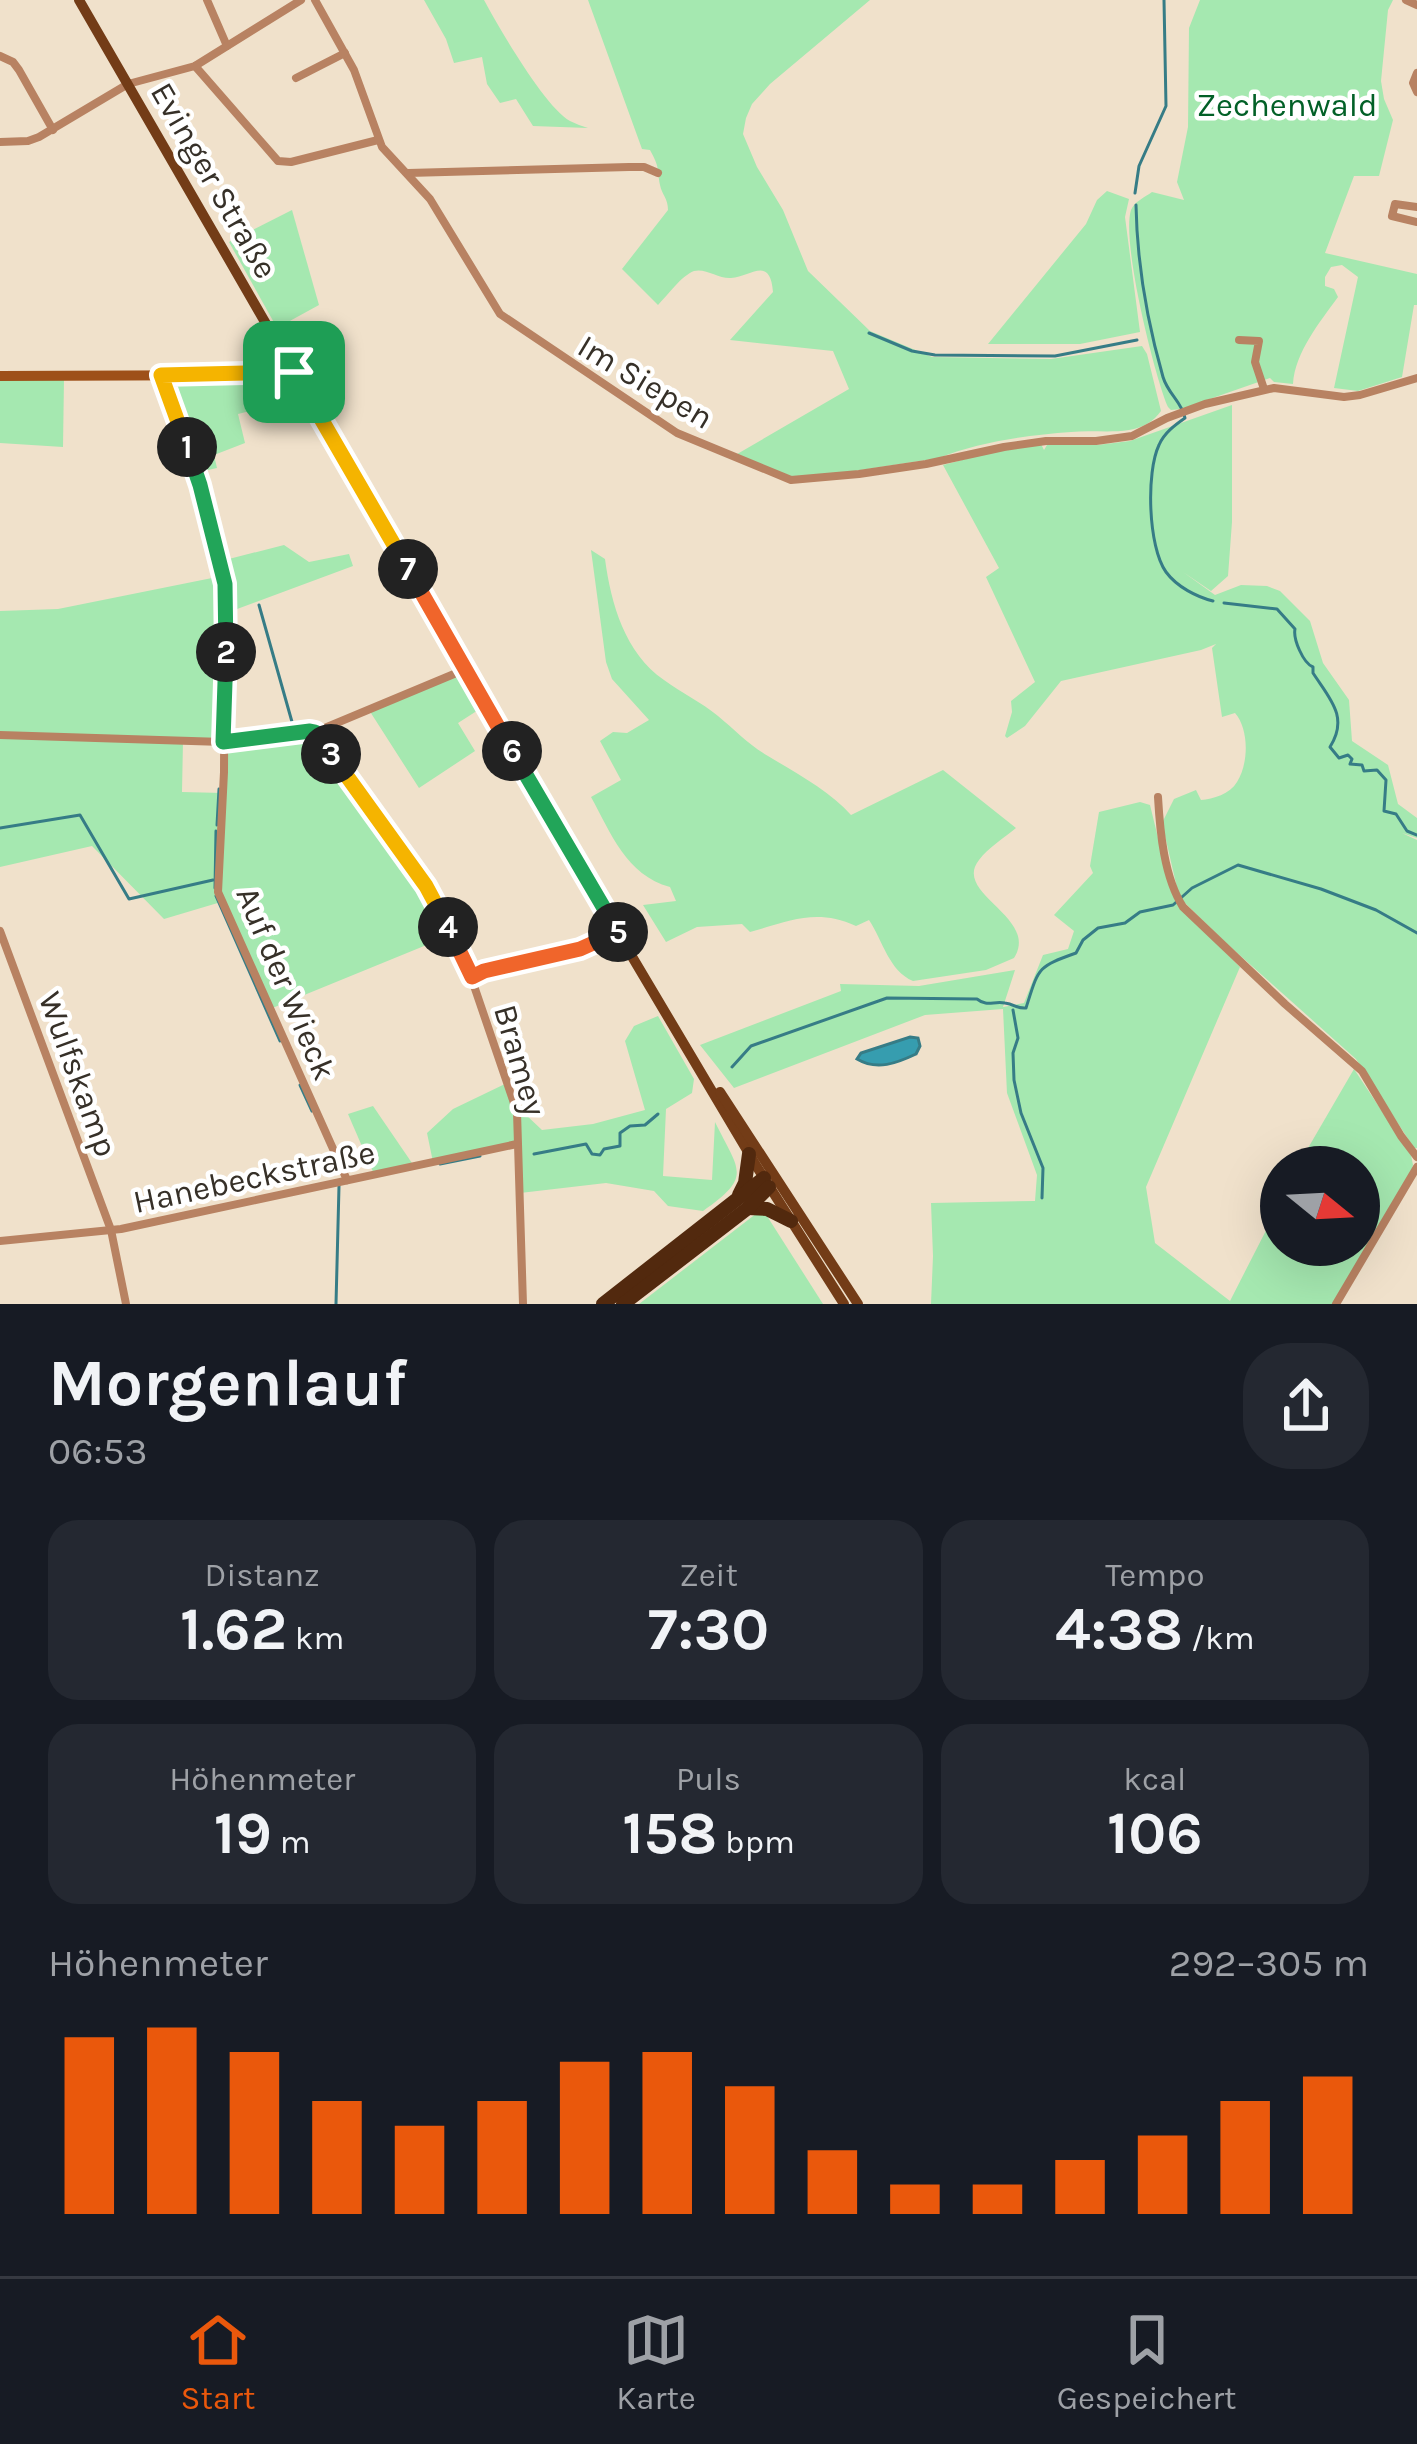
<!DOCTYPE html>
<html lang="de">
<meta charset="utf-8">
<style>
body{margin:0;font-family:Karla,sans-serif;background:#242831;color:#f1f3f6;height:100vh;display:flex;flex-direction:column;font-size:45px;white-space:nowrap}
*{box-sizing:border-box;margin:0}
p{font-size:39px;color:#9ea1a6}
.icon{flex:none;width:66px;height:66px;fill:none;stroke:currentColor;stroke-width:2;stroke-linecap:round;stroke-linejoin:round}
.map{position:relative;height:1304px;overflow:hidden}
.details{display:flex;flex-direction:column;background:#171b24;flex:1}
.details>*{flex:none}
.needle{width:78px;rotate:108deg}
.buttons{position:absolute;left:1260px;top:1146px;display:grid;gap:24px}
.buttons a{display:grid;place-items:center;width:120px;height:120px;border-radius:50%;background:#171b24;box-shadow:0 12px 48px #0002;font-size:60px}
.pin{position:absolute;display:grid;place-items:center;width:102px;height:102px;color:#fff;margin:-51px;border-radius:24px;box-shadow:0 6px 18px #0006}
.km{position:absolute;width:60px;height:60px;margin:-30px;border-radius:50%;background:#222;color:#fff;font-size:33px;line-height:60px;text-align:center}
.round{display:grid;place-items:center;flex:none;width:126px;height:126px;border-radius:48px;background:#242831}
.headline{display:flex;align-items:center;justify-content:space-between;height:204px;padding:0 48px}
h1{font-size:66px;font-weight:700;line-height:90px}
.figures{display:grid;grid-template-columns:repeat(3,1fr);gap:18px;height:204px;padding:12px 48px}
.figures div{display:grid;align-content:center;border-radius:30px;background:#242831;text-align:center}
.figures b{font-size:60px;font-weight:700}
.figures small{font-size:33px;font-weight:400}
.figures p{font-size:33px}
.chart{height:336px;padding:24px 48px}
.chart p{display:flex;justify-content:space-between}
.chart svg{width:100%;height:216px;margin-top:12px;stroke:#ea580c;stroke-width:6}
.tab-bar{display:flex;justify-content:space-around;align-items:center;height:168px;border-top:3px solid #363941;background:#171b24;font-size:33px;color:#9ea1a6}
.tab-bar a{display:grid;justify-items:center;gap:6px}
.tab-bar .selected{color:#ea580c}
.map>svg:first-child{display:block}
.green{fill:#a5e8b0;fill-rule:evenodd}
.water{fill:#369daf;stroke:#367c86;stroke-width:3}
.lines{fill:none;stroke-linecap:round;stroke-linejoin:round}
.stream{stroke:#367c86;stroke-width:3}
.street{stroke:#b88262;stroke-width:8}
.secondary{stroke:#9e5019;stroke-width:10}
.primary{stroke:#733c17;stroke-width:10}
.highway{stroke:#52290e;stroke-width:14}
.split-1-casing{stroke:#fff;stroke-width:24}
.split-2-casing{stroke:#fff;stroke-width:24}
.split-3-casing{stroke:#fff;stroke-width:24}
.split-4-casing{stroke:#fff;stroke-width:24}
.split-5-casing{stroke:#fff;stroke-width:24}
.split-6-casing{stroke:#fff;stroke-width:24}
.split-7-casing{stroke:#fff;stroke-width:24}
.split-8-casing{stroke:#fff;stroke-width:24}
.split-1{stroke:#f5b400;stroke-width:15}
.split-2{stroke:#22a559;stroke-width:15}
.split-3{stroke:#22a559;stroke-width:15}
.split-4{stroke:#f5b400;stroke-width:15}
.split-5{stroke:#f0652b;stroke-width:15}
.split-6{stroke:#22a559;stroke-width:15}
.split-7{stroke:#f0652b;stroke-width:15}
.split-8{stroke:#f5b400;stroke-width:15}
.labels{text-anchor:middle;stroke-width:9;stroke-linejoin:round;paint-order:stroke}
.park-label{font-size:33px;fill:#026027;stroke:#fff}
.street-label{font-size:33px;fill:#363028;stroke:#fff}
</style>
<div class="map">
<svg width="1417" height="1304" viewBox="0 0 1417 1304">
<rect width="100%" height="100%" fill="#f0e1cb"/>
<g class="green">
<path d="M 424,0 L 484,0 C 499,28 545,107 570,121 C 576,124 582,126 588,128 L 533,126 L 516,99 L 500,103 L 487,84 L 482,57 L 454,63 L 446,39 Z"/>
<path d="M 588,0 L 870,0 L 770,84 L 752,104 L 746,118 L 743,134 L 757,167 L 783,210 L 808,271 L 870,331 L 932,357 L 1051,359 L 1142,346 L 1147,354 L 1161,411 C 1154,421 1143,428 1129,430 C 1111,433 1090,430 1071,432 C 1028,435 979,442 939,458 L 802,479 L 788,478 L 732,457 L 849,389 L 833,351 L 730,340 L 773,292 C 770,255 751,277 731,278 C 719,279 706,268 694,271 C 681,276 668,295 658,305 L 622,269 L 668,210 C 668,198 662,195 660,185 C 657,168 660,168 650,150 L 642,149 Z"/>
<path d="M 1200,0 L 1393,0 L 1388,10 L 1381,81 L 1384,99 L 1393,120 L 1379,176 L 1354,176 L 1325,253 L 1417,274 L 1417,305 L 1414,305 L 1402,377 L 1358,391 L 1334,388 L 1358,277 L 1342,265 L 1331,267 L 1325,277 L 1325,286 L 1334,289 L 1338,297 C 1320,322 1295,352 1293,384 L 1274,382 L 1270,378 L 1181,409 L 1171,410 L 1168,407 C 1154,374 1121,241 1131,210 C 1134,202 1145,197 1152,192 L 1184,200 L 1177,182 L 1188,127 L 1189,28 Z"/>
<path d="M 1107,191 L 1129,199 L 1125,217 L 1140,332 L 1080,344 L 988,344 L 1086,224 L 1097,200 Z"/>
<path d="M 292,210 L 319,305 L 277,328 L 229,242 Z"/>
<path d="M 0,377 L 64,379 L 63,447 L 0,443 Z"/>
<path d="M 170,381 L 262,384 L 270,406 L 238,414 L 245,443 L 214,455 L 217,468 L 199,472 L 168,393 Z"/>
<path d="M 1232,405 L 1232,522 L 1228,576 L 1211,591 L 1183,572 L 1215,595 L 1241,585 L 1267,586 L 1280,591 L 1310,621 L 1323,663 L 1349,700 L 1352,741 L 1388,765 L 1398,804 L 1417,818 L 1417,838 L 1402,833 L 1417,840 L 1417,1148 L 1414,1148 L 1356,1059 L 1225,942 L 1184,902 L 1178,892 L 1162,823 L 1174,799 L 1196,790 L 1201,800 C 1213,799 1230,794 1237,782 C 1249,763 1249,729 1235,713 L 1222,717 L 1212,648 L 1216,644 L 1201,650 L 1061,681 L 1025,726 L 1007,738 L 1005,736 L 1012,712 L 1011,701 L 1035,682 L 986,577 L 999,568 L 943,465 L 1008,448 L 1041,444 L 1044,450 L 1047,445 L 1097,445 L 1130,441 Z"/>
<path d="M 284,545 L 309,562 L 349,554 L 353,566 L 229,612 L 225,560 Z"/>
<path d="M 591,550 L 605,559 C 611,604 625,653 664,680 C 682,693 701,702 718,716 C 735,730 749,745 768,756 C 796,773 830,791 851,815 L 943,770 L 1016,828 C 1004,838 988,848 979,860 C 952,894 1040,917 1014,958 L 986,970 L 913,981 C 889,971 883,941 869,920 L 856,926 C 816,908 790,921 750,932 L 742,924 L 697,927 L 666,942 L 643,905 L 676,901 L 670,887 C 626,875 611,833 591,797 L 621,780 L 600,741 L 613,732 L 627,733 L 649,720 L 612,679 L 606,662 Z"/>
<path d="M 222,576 L 223,741 L 310,732 L 426,886 L 451,935 L 270,1009 L 221,902 L 164,919 L 92,846 L 0,867 L 0,611 L 58,609 ZM 183,741 L 223,742 L 223,793 L 182,792 Z"/>
<path d="M 463,668 L 486,705 L 458,723 L 475,751 L 419,788 L 369,710 Z"/>
<path d="M 1140,802 L 1150,805 L 1171,891 L 1180,907 L 1240,967 L 1146,1187 L 1155,1243 L 1230,1301 L 1281,1201 L 1281,1245 L 1359,1245 L 1359,1167 L 1297,1167 L 1354,1069 L 1411,1155 L 1413,1165 L 1410,1175 L 1335,1304 L 931,1304 L 933,1256 L 931,1203 L 1035,1201 L 1037,1175 L 1007,1093 L 1003,1009 L 925,1015 L 734,1088 L 700,1045 L 841,991 L 840,984 L 919,986 L 1015,970 L 1003,1007 L 1024,1003 L 1043,955 L 1068,949 L 1074,931 L 1054,915 L 1093,873 L 1090,866 L 1099,812 Z"/>
<path d="M 658,1016 L 694,1079 L 692,1093 L 666,1109 L 663,1176 L 712,1180 L 715,1122 C 739,1171 753,1176 703,1211 L 668,1206 L 654,1191 L 606,1183 L 520,1193 L 516,1145 L 433,1162 L 427,1133 L 453,1109 L 507,1083 L 524,1113 L 542,1130 L 593,1124 L 645,1110 L 625,1041 L 634,1026 Z"/>
<path d="M 373,1106 L 414,1166 L 374,1174 L 348,1114 Z"/>
<path d="M 757,1213 L 767,1216 L 823,1304 L 639,1304 Z"/>
</g>
<path class="water" d="M 910,1037 L 918,1038 L 920,1046 L 916,1054 C 897,1063 877,1071 857,1059 L 861,1053 Z"/>
<g class="lines">
<g class="stream">
<path d="M 1135,193 L 1139,166 L 1166,106 L 1164,0"/>
<path d="M 1136,205 C 1137,263 1147,321 1163,377 C 1168,394 1182,402 1185,418 C 1175,425 1164,433 1159,445 C 1146,472 1148,547 1166,572 C 1177,587 1197,597 1213,601"/>
<path d="M 869,333 L 912,351 L 935,355 L 1055,356 L 1137,340"/>
<path d="M 1224,603 L 1277,609 L 1295,629 C 1293,639 1303,663 1313,667 L 1313,673 C 1330,699 1349,717 1330,747 L 1339,758 L 1348,755 L 1352,759 L 1350,764 L 1362,765 L 1364,771 L 1377,770 L 1386,780 L 1384,811 L 1396,814 L 1407,831 L 1417,835"/>
<path d="M 228,737 L 294,729 L 259,605"/>
<path d="M 217,825 L 219,789"/>
<path d="M 0,828 L 80,815 L 129,899 L 213,880"/>
<path d="M 215,888 L 216,831"/>
<path d="M 216,896 L 280,1041"/>
<path d="M 1013,1010 L 1018,1038 L 1013,1053 L 1014,1080 L 1021,1113 L 1043,1168 L 1042,1198"/>
<path d="M 732,1067 L 751,1046 L 887,998 L 977,999 C 987,1007 993,1001 1005,1003 C 1015,1004 1016,1009 1026,1008 C 1039,967 1037,967 1076,953 L 1083,940 L 1098,928 L 1125,923 L 1140,912 L 1173,905 L 1192,888 L 1238,865 L 1321,889 L 1376,910 L 1417,933"/>
<path d="M 300,1085 L 312,1111"/>
<path d="M 534,1154 L 586,1144 L 592,1154 L 600,1155 L 604,1149 L 620,1146 L 620,1133 L 630,1126 L 645,1125 L 658,1114"/>
<path d="M 440,1164 L 480,1156"/>
<path d="M 336,1304 L 339,1186"/>
</g>
<g class="street">
<path d="M 207,0 L 227,46"/>
<path d="M 315,0 L 354,70 L 382,147 L 430,199 L 500,314 L 677,433 L 791,480 L 859,474 L 926,464 L 1004,447 L 1046,441 L 1096,441 L 1132,436 L 1167,418 L 1205,404 L 1274,388 L 1344,397 L 1360,395 L 1417,378"/>
<path d="M 1406,0 L 1417,5"/>
<path d="M 0,56 L 13,62 L 19,70 L 53,130"/>
<path d="M 195,66 L 278,161 L 291,162 L 378,140"/>
<path d="M 1417,73 L 1413,83 L 1417,92"/>
<path d="M 296,78 L 345,53"/>
<path d="M 0,142 L 28,141 L 39,137 L 128,84 L 195,66 L 301,0"/>
<path d="M 408,173 L 629,167 L 644,167 L 658,173"/>
<path d="M 1417,207 L 1395,204 L 1392,216 L 1417,222"/>
<path d="M 1239,340 L 1259,341 L 1255,362 L 1264,389"/>
<path d="M 161,375 L 202,492 L 225,584 L 224,772 L 218,892 L 347,1180"/>
<path d="M 315,732 L 426,886 L 471,977 L 517,1112 L 523,1304"/>
<path d="M 0,735 L 223,742 L 315,732 L 454,674"/>
<path d="M 1158,797 C 1160,832 1164,877 1183,907 L 1285,1004 L 1362,1071 L 1401,1136 L 1417,1157"/>
<path d="M 0,931 L 111,1230 L 126,1304"/>
<path d="M 471,977 L 484,971 L 579,949 L 618,933"/>
<path d="M 0,1241 L 121,1229 L 517,1144"/>
<path d="M 1336,1304 L 1417,1167"/>
</g>
<path class="secondary" d="M 0,376 L 262,375 L 294,372"/>
<g class="primary">
<path d="M 79,0 L 618,933 L 757,1167 L 844,1304"/>
<path d="M 720,1092 L 858,1304"/>
</g>
<g class="highway">
<path d="M 739,1195 L 745,1183 L 749,1154"/>
<path d="M 748,1208 L 767,1209 L 791,1221"/>
<path d="M 603,1304 L 764,1178"/>
<path d="M 623,1304 L 748,1208 L 769,1187"/>
</g>
</g>
<g class="lines">
<g class="split-1-casing">
<path id="split-1" d="M 187,447 L 161,375 L 294,372"/>
</g>
<g class="split-2-casing">
<path id="split-2" d="M 187,447 L 200,485 L 225,584 L 226,652"/>
</g>
<g class="split-3-casing">
<path id="split-3" d="M 226,652 L 223,742 L 310,731 L 315,732 L 331,754"/>
</g>
<g class="split-4-casing">
<path id="split-4" d="M 331,754 L 426,886 L 448,927"/>
</g>
<g class="split-5-casing">
<path id="split-5" d="M 448,927 L 472,977 L 484,971 L 580,949 L 618,932"/>
</g>
<g class="split-6-casing">
<path id="split-6" d="M 512,751 L 618,932"/>
</g>
<g class="split-7-casing">
<path id="split-7" d="M 408,569 L 512,751"/>
</g>
<g class="split-8-casing">
<path id="split-8" d="M 294,372 L 408,569"/>
</g>
<use href="#split-1" class="split-1"/>
<use href="#split-2" class="split-2"/>
<use href="#split-3" class="split-3"/>
<use href="#split-4" class="split-4"/>
<use href="#split-5" class="split-5"/>
<use href="#split-6" class="split-6"/>
<use href="#split-7" class="split-7"/>
<use href="#split-8" class="split-8"/>
</g>
<g class="labels">
<g class="park-label">
<text x="1287" y="116">Zechenwald</text>
</g>
<g class="street-label">
<text transform="translate(215 180) rotate(60)" y="12">Evinger Straße</text>
<text transform="translate(646 381) rotate(31)" y="12">Im Siepen</text>
<text transform="translate(287 983) rotate(67)" y="12">Auf der Wieck</text>
<text transform="translate(521 1060) rotate(74)" y="12">Bramey</text>
<text transform="translate(79 1074) rotate(70)" y="12">Wulfskamp</text>
<text transform="translate(254 1176) rotate(-12)" y="12">Hanebeckstraße</text>
</g>
</g>
</svg>
<div class="buttons">
<a><svg class="needle" viewBox="-14 -14 28 28"><path d="M0-13l5 13h-10z" fill="#e53935"/><path d="M0 13l5-13h-10z" fill="#9ea1a6"/></svg></a>
</div>
<div class="pin" style="left:294px;top:372px;background:#1e9e55"><svg class="icon" aria-label="arrive" viewBox="0 0 24 24"><path d="M6 21V4h12l-3 4 3 4H6"/></svg></div>
<b class="km" style="left:187px;top:447px">1</b>
<b class="km" style="left:226px;top:652px">2</b>
<b class="km" style="left:331px;top:754px">3</b>
<b class="km" style="left:448px;top:927px">4</b>
<b class="km" style="left:618px;top:932px">5</b>
<b class="km" style="left:512px;top:751px">6</b>
<b class="km" style="left:408px;top:569px">7</b>
</div>
<section class="details">
<div class="headline"><div><h1>Morgenlauf</h1><p>06:53</p></div><a class="round"><svg class="icon" aria-label="share" viewBox="0 0 24 24"><path d="M12 15V3M7 8l5-5 5 5M5 13v7h14v-7"/></svg></a></div>
<div class="figures">
<div><p>Distanz</p><b>1.62<small> km</small></b></div>
<div><p>Zeit</p><b>7:30</b></div>
<div><p>Tempo</p><b>4:38<small> /km</small></b></div>
</div>
<div class="figures">
<div><p>Höhenmeter</p><b>19<small> m</small></b></div>
<div><p>Puls</p><b>158<small> bpm</small></b></div>
<div><p>kcal</p><b>106</b></div>
</div>
<div class="chart"><p><span>Höhenmeter</span>292–305 m</p>
<svg viewBox="0 0 160 44" preserveAspectRatio="none"><path d="M5 44V8M15 44V6M25 44V11M35 44V21M45 44V26M55 44V21M65 44V13M75 44V11M85 44V18M95 44V31M105 44V38M115 44V38M125 44V33M135 44V28M145 44V21M155 44V16"/></svg>
</div>
</section>
<nav class="tab-bar">
<a class="selected"><svg class="icon" aria-label="home" viewBox="0 0 24 24"><path d="M3 11l9-7 9 7M6 9v11h12V9"/></svg>Start</a>
<a><svg class="icon" aria-label="map" viewBox="0 0 24 24"><path d="M3 6l6-2 6 2 6-2v14l-6 2-6-2-6 2zM9 4v14M15 6v14"/></svg>Karte</a>
<a><svg class="icon" aria-label="saved" viewBox="0 0 24 24"><path d="M7 4h10v16l-5-4-5 4z"/></svg>Gespeichert</a>
</nav>
